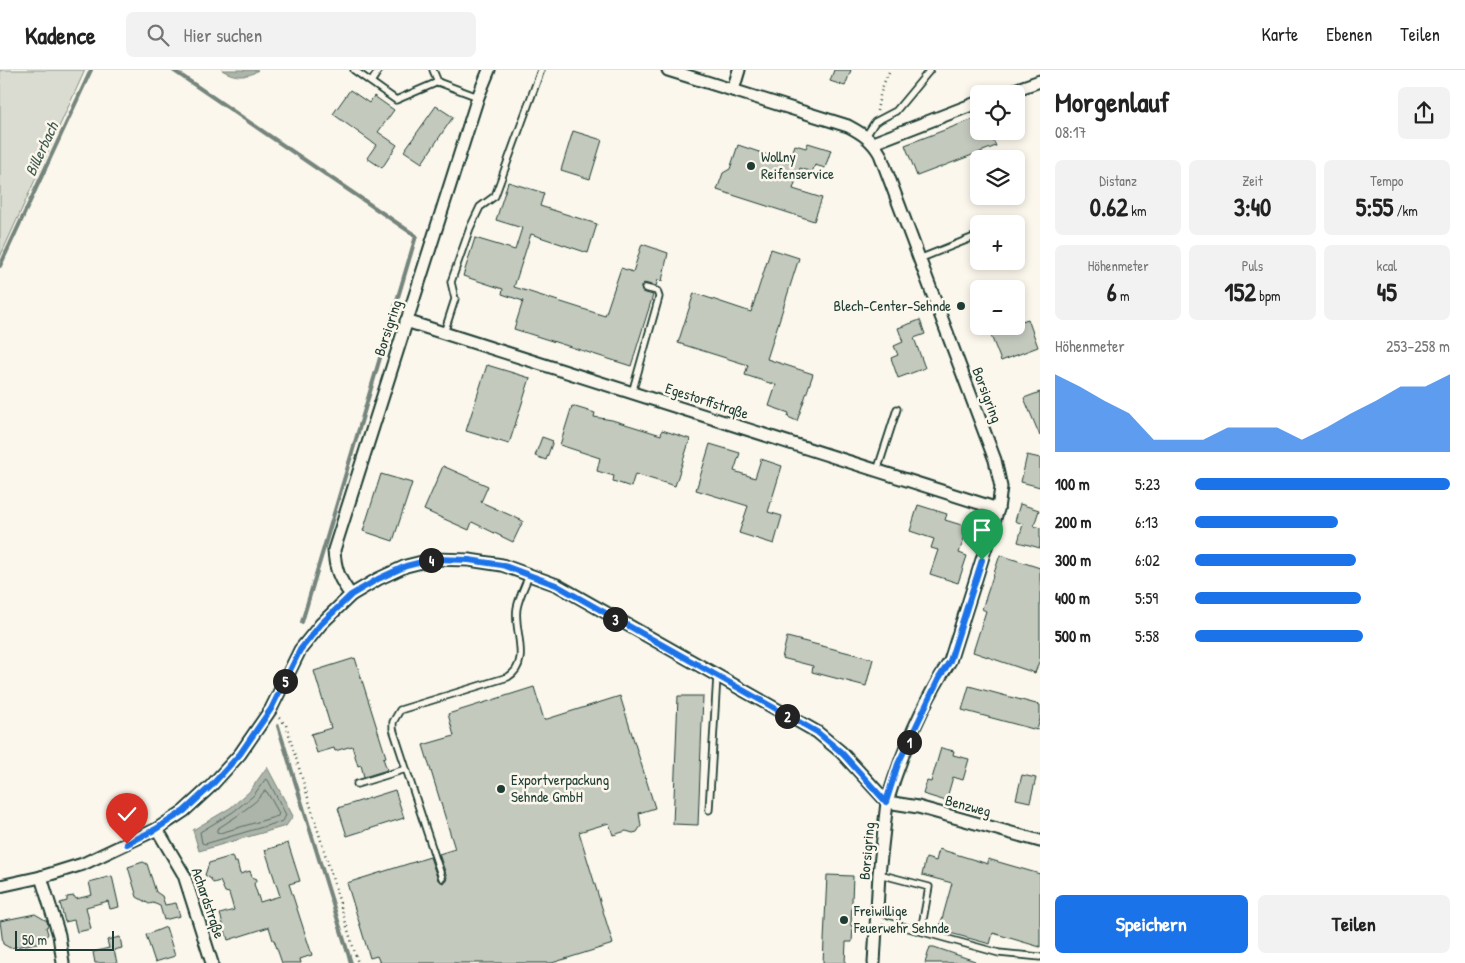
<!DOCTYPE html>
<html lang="de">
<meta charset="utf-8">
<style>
body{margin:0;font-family:"Patrick Hand",sans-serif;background:#f2f2f2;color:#222;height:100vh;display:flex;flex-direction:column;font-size:19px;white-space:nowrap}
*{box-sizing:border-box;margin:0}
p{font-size:16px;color:#767676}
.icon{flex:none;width:28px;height:28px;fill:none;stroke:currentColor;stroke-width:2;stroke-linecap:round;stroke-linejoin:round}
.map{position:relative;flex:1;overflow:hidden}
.drawer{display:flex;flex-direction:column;background:#fff;width:425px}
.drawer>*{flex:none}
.tools{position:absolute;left:970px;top:15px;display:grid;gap:10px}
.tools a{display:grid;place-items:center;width:55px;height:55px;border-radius:8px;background:#fff;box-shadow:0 2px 8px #0003;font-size:25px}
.scale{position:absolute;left:15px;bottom:12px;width:99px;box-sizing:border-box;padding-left:5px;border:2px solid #1f3d34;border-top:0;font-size:14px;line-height:18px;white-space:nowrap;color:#1f3d34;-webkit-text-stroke:4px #fbf7ec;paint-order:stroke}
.pin{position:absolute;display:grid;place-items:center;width:42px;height:42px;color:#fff;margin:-51px -21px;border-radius:50% 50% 50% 0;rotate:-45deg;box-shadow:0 0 5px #0007}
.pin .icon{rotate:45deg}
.km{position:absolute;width:25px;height:25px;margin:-12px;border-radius:50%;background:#222;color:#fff;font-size:14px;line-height:25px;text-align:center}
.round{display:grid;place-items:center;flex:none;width:52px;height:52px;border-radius:8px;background:#f2f2f2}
.overview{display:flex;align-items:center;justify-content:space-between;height:85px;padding:0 15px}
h1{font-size:28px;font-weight:700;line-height:38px}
.figures{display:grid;grid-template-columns:repeat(3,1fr);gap:8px;height:85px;padding:5px 15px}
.figures div{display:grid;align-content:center;border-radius:8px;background:#f2f2f2;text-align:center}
.figures b{font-size:25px;font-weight:700}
.figures small{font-size:14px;font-weight:400}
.figures p{font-size:14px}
.chart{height:140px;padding:10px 15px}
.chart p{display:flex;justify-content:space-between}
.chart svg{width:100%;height:90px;margin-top:5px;fill:#1a73e8;opacity:.7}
.action{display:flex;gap:10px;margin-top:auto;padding:10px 15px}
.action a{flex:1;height:58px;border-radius:8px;background:#1a73e8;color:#fff;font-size:20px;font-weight:700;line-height:58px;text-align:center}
.action a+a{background:#f2f2f2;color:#222}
ul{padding:0 15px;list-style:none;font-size:16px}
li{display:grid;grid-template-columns:80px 60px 1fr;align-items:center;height:38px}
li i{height:12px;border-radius:6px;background:#1a73e8}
header{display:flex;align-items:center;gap:30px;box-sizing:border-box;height:70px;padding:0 25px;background:#fff;border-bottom:1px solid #e0e0e0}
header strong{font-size:24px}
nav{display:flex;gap:28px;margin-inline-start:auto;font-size:18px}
.search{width:350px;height:45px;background:#f2f2f2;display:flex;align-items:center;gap:12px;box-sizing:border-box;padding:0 18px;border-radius:8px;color:#767676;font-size:19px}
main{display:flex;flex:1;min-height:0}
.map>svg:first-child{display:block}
.green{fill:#dbdcd1;stroke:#7d8c82}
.water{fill:#adb4aa;stroke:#74847b}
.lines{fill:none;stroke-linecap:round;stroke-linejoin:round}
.shore{stroke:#586d63;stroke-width:1}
.stream{stroke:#74847b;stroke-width:4}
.building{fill:#c4c9be;stroke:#1f3d34}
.service-casing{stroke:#1f3d34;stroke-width:9}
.minor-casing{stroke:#1f3d34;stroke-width:15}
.path{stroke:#1f3d34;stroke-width:2.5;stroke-dasharray:1 4;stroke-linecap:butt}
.service{stroke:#fbf7ec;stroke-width:5.5}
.minor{stroke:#fbf7ec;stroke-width:11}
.route-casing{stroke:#fff;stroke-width:10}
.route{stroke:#1a73e8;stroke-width:6}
.poi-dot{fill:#1f3d34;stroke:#fbf7ec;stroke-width:2}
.labels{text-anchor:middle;stroke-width:5;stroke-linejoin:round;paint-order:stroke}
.poi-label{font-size:15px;fill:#1f3d34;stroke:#fbf7ec;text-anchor:start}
.street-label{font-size:15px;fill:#1f3d34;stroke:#fbf7ec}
.water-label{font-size:16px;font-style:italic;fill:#425b52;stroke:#fbf7ec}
</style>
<header>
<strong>Kadence</strong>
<div class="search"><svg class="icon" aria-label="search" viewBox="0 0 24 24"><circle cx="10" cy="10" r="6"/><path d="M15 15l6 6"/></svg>Hier suchen</div>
<nav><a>Karte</a><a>Ebenen</a><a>Teilen</a></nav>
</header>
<main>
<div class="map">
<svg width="1040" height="893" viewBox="0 0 1040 893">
<rect width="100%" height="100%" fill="#fbf7ec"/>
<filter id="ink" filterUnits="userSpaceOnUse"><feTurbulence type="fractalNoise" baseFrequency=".02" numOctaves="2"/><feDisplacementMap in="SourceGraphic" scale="10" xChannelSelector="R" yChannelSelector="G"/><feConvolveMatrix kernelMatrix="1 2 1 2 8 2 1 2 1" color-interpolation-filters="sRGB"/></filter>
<g filter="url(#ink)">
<path class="green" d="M 0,0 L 85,0 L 0,187 Z"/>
<g class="water">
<path d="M 222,0 L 258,0 C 247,9 233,7 222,0 Z"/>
<path d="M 267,697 L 293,746 L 286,756 L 199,781 L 193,760 L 230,738 L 249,722 Z"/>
</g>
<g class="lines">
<g class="shore">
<path d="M 266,709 L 268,710 L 286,745 L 283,751 L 205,774 L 202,773 L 200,762 L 233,742 L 253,726 Z"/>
<path d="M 265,721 L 267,722 L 279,743 L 278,746 L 220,763 L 217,762 L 217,759 L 237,746 L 256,731 Z"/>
</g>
<g class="stream">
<path d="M 173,0 L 416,166 L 302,552"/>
<path d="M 0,196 L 91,0"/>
<path d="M 278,656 L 351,893"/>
</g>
</g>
<g class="building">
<path d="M 834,0 L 851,0 L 845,16 L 830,11 Z"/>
<path d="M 350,20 L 369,33 L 374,26 L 394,40 L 378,62 L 397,75 L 382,98 L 367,88 L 376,75 L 333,44 Z"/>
<path d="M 436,36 L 453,47 L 422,93 L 404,81 Z"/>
<path d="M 979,47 L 979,61 L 1013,61 L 993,70 L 996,76 L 917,106 L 905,75 Z"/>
<path d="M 573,61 L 602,70 L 590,109 L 561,100 Z"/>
<path d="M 808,73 L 831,80 L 825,98 L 815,95 L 812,102 L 800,98 L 793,119 L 822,128 L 814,151 L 717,120 L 723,103 L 730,99 L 738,75 L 789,92 L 795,75 L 806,78 Z"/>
<path d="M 508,112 L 544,123 L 540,136 L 597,154 L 588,183 L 531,164 L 514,217 L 605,246 L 621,198 L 633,202 L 642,174 L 668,183 L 662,211 L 658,210 L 656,216 L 644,213 L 641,216 L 642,222 L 653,225 L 631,296 L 514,259 L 523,231 L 502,224 L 503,219 L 463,206 L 475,168 L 515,180 L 522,158 L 496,150 Z"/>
<path d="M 771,179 L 799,188 L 767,289 L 813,304 L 797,351 L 788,347 L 789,343 L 769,336 L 776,315 L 745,305 L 748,295 L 678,273 L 694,223 L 751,242 Z"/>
<path d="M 1028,249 L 1038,277 L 1001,291 L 990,263 L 1008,256 L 1016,256 L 1016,253 Z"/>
<path d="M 920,250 L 925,264 L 914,268 L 925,298 L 898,308 L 891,288 L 898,285 L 894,276 L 903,272 L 898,258 Z"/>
<path d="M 487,295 L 530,308 L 509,374 L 466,361 Z"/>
<path d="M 1040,322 L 1040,366 L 1024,328 Z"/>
<path d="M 572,336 L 595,343 L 594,347 L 612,350 L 661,365 L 662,360 L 690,369 L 675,416 L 635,404 L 631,417 L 613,411 L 614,406 L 597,401 L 600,388 L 560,375 Z"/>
<path d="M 542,367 L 553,371 L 546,390 L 535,386 Z"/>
<path d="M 710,374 L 740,383 L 734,401 L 755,408 L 761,389 L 782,396 L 768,442 L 782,446 L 774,474 L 739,463 L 748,436 L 696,420 Z"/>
<path d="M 1027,385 L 1040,388 L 1040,417 L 1021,412 Z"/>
<path d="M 443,396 L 488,416 L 481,432 L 523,451 L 513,472 L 472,452 L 469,460 L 424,440 Z"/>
<path d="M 381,404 L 412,413 L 393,471 L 363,461 Z"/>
<path d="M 1020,434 L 1039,440 L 1034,456 L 1040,458 L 1040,478 L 1018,472 L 1023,454 L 1015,451 Z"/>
<path d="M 918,435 L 947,444 L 945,450 L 968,457 L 959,483 L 967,486 L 958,513 L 930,504 L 938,480 L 931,478 L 934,469 L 910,461 Z"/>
<path d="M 1000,485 L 1040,498 L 1040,589 L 1035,603 L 973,582 L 986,541 L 982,539 Z"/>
<path d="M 787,567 L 873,589 L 866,616 L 812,602 L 813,596 L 782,588 Z"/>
<path d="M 355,588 L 386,687 L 383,688 L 387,700 L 364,707 L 361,695 L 358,696 L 352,676 L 335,681 L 334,678 L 317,683 L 311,664 L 331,658 L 314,601 Z"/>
<path d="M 969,616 L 1040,635 L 1040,649 L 1037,660 L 962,640 Z"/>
<path d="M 534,617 L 544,650 L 620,626 L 655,738 L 639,743 L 641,756 L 637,762 L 633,763 L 626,761 L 613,765 L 609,753 L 579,762 L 613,874 L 552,893 L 380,893 L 377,886 L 370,888 L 347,813 L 430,787 L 438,810 L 443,813 L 446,811 L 447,807 L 439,784 L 455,779 L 423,675 L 454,666 L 448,644 Z"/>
<path d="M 678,626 L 703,626 L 698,755 L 673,754 Z"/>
<path d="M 941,678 L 954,681 L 953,685 L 969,689 L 963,710 L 953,707 L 946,731 L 923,724 L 927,711 L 931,712 Z"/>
<path d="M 1022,705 L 1036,708 L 1030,732 L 1016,729 Z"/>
<path d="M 395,720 L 404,748 L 347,766 L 338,738 Z"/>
<path d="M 288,773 L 300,811 L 289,814 L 312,885 L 300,889 L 301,893 L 282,893 L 274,870 L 273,870 L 269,857 L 228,870 L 220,844 L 234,840 L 229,823 L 225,822 L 220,811 L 213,813 L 211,809 L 205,805 L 209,793 L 232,786 L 234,792 L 237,792 L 240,804 L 250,801 L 252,807 L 257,809 L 254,814 L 260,832 L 280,826 L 265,780 Z"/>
<path d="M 939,779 L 988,794 L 988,789 L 1040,804 L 1040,877 L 993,863 L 990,874 L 939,860 L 952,813 L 922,805 L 926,788 L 936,791 Z"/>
<path d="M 143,792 L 147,794 L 156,822 L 162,826 L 165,835 L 176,833 L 180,846 L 164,850 L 160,836 L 153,833 L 149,834 L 137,827 L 128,797 Z"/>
<path d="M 827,805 L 853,806 L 851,856 L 853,856 L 852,872 L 846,872 L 845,893 L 823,893 Z"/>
<path d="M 112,806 L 119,837 L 110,839 L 108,831 L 86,837 L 91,859 L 77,862 L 74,850 L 65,852 L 60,833 L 67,831 L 67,827 L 74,826 L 76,829 L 92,825 L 89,812 Z"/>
<path d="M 35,844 L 47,851 L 48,856 L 46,857 L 48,864 L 42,872 L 10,878 L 3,874 L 0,851 Z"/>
<path d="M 166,857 L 175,886 L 155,892 L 146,865 Z"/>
<path d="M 120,867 L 122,878 L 114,880 L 117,893 L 95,893 L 93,882 L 109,878 L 107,870 Z"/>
<path d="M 930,877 L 934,877 L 975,891 L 975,893 L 925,893 Z"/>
</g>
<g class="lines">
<g class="service-casing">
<g id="service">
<path d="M 354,0 L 396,30 L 438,12 L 478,27"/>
<path d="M 433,0 L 438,12"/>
<path d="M 371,12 L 379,0"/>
<path d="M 866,66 L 875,52 L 896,41 L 930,0"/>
<path d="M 919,189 L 979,165"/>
<path d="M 444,263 L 455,229 L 451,212 L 470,158 L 480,137 L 495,126 L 541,0"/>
<path d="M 632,323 L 659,227 L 657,221 L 645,218"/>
<path d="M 877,401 L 897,339"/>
<path d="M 357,714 L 406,699"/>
<path d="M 709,740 L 717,606"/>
<path d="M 879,804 L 929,817 L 921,861"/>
<path d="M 442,808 L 393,659 L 393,652 L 400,640 L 508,607 C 532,592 513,561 517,538 C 519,527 525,516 529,505"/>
<path d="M 876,849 L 999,883 L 1040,887"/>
</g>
</g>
<g class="minor-casing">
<g id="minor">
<path d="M 668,0 L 848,56 C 863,64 872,70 880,84 L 995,390 L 1001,417 L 998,439 L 950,591 C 923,633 901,685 887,732 L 918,737 L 1040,771"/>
<path d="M 733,20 L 739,0"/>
<path d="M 1003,24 L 1040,11"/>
<path d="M 873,73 L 979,32"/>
<path d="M 406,251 L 998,439"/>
<path d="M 351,525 C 339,509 335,499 334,480 L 478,27 L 489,0"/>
<path d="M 157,759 L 184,805 L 212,893"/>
<path d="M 41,807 L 59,865 L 63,893"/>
<path d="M 0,816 L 41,807 L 83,794 L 157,759 L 184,741 L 211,716 L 240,684 L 271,639 L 300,580 L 321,554 L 351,525 L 378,509 L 406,496 L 434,489 L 469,490 L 502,495 L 557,515 L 817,662 L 841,682 L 887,732 L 879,804 L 874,893"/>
</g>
</g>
<g class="path">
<path d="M 877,41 C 879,27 883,13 890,0"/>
<path d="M 279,648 L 286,655 L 358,893"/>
</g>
<use href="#service" class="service"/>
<use href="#minor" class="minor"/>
</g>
</g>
<g class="lines" filter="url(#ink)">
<g class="route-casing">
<path id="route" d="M 127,774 L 156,759 L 184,741 L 211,716 L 240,684 L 271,639 L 300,580 L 321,554 L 351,525 L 378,509 L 406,496 L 434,489 L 469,490 L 502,495 L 556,515 L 817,662 L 841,682 L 886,732 L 898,694 L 939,608 L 950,591 L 982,490"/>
</g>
<use href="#route" class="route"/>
</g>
<g class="poi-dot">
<circle cx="751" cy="96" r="5"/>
<circle cx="961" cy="236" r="5"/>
<circle cx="501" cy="719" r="5"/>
<circle cx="844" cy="850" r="5"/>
</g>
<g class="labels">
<g class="poi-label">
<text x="761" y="92">Wollny<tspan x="761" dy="17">Reifenservice</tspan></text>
<text x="951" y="241" text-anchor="end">Blech-Center-Sehnde</text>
<text x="511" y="715">Exportverpackung<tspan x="511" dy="17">Sehnde GmbH</tspan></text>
<text x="854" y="846">Freiwillige<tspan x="854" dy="17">Feuerwehr Sehnde</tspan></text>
</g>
<g class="street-label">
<text transform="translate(388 258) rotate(-72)" y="5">Borsigring</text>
<text transform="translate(987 325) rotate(69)" y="5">Borsigring</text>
<text transform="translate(707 331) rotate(18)" y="5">Egestorffstraße</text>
<text transform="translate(968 736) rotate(15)" y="5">Benzweg</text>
<text transform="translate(867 781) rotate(-85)" y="5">Borsigring</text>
<text transform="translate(208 833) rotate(71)" y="5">Achardstraße</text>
</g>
<g class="water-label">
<text transform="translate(41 79) rotate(-65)" y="6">Billerbach</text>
</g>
</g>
</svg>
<div class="tools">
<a><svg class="icon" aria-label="locate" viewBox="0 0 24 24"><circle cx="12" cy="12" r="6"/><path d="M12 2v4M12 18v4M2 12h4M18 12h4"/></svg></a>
<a><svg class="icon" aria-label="layers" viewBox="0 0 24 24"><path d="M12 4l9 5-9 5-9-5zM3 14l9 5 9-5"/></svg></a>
<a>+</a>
<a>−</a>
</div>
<div class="scale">50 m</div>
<div class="pin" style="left:982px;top:490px;background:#1e9e55"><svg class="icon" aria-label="arrive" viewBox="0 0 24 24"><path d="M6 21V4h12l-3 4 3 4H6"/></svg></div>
<div class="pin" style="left:127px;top:774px;background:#d93025"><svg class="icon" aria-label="check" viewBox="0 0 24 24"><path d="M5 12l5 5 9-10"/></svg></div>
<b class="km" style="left:909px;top:672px">1</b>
<b class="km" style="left:787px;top:646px">2</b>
<b class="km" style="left:615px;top:549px">3</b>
<b class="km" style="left:431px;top:490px">4</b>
<b class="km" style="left:285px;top:611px">5</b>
</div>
<section class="drawer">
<div class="overview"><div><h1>Morgenlauf</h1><p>08:17</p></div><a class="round"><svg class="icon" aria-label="share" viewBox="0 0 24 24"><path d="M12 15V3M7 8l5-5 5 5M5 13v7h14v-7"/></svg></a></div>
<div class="figures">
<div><p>Distanz</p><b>0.62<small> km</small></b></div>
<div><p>Zeit</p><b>3:40</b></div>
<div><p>Tempo</p><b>5:55<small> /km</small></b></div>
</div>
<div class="figures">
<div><p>Höhenmeter</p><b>6<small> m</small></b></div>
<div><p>Puls</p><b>152<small> bpm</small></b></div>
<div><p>kcal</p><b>45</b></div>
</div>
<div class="chart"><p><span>Höhenmeter</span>253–258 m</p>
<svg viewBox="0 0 160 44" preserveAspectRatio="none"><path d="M0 44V6L10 12L20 19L30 25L40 38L50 38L60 38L70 32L80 32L90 32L100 38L110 32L120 25L130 19L140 12L150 12L160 6V44z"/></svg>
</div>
<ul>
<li><b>100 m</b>5:23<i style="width:100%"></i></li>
<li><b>200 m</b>6:13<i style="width:56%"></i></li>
<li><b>300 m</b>6:02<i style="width:63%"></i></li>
<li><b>400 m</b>5:59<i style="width:65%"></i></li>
<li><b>500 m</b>5:58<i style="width:66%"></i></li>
</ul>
<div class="action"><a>Speichern</a><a>Teilen</a></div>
</section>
</main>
